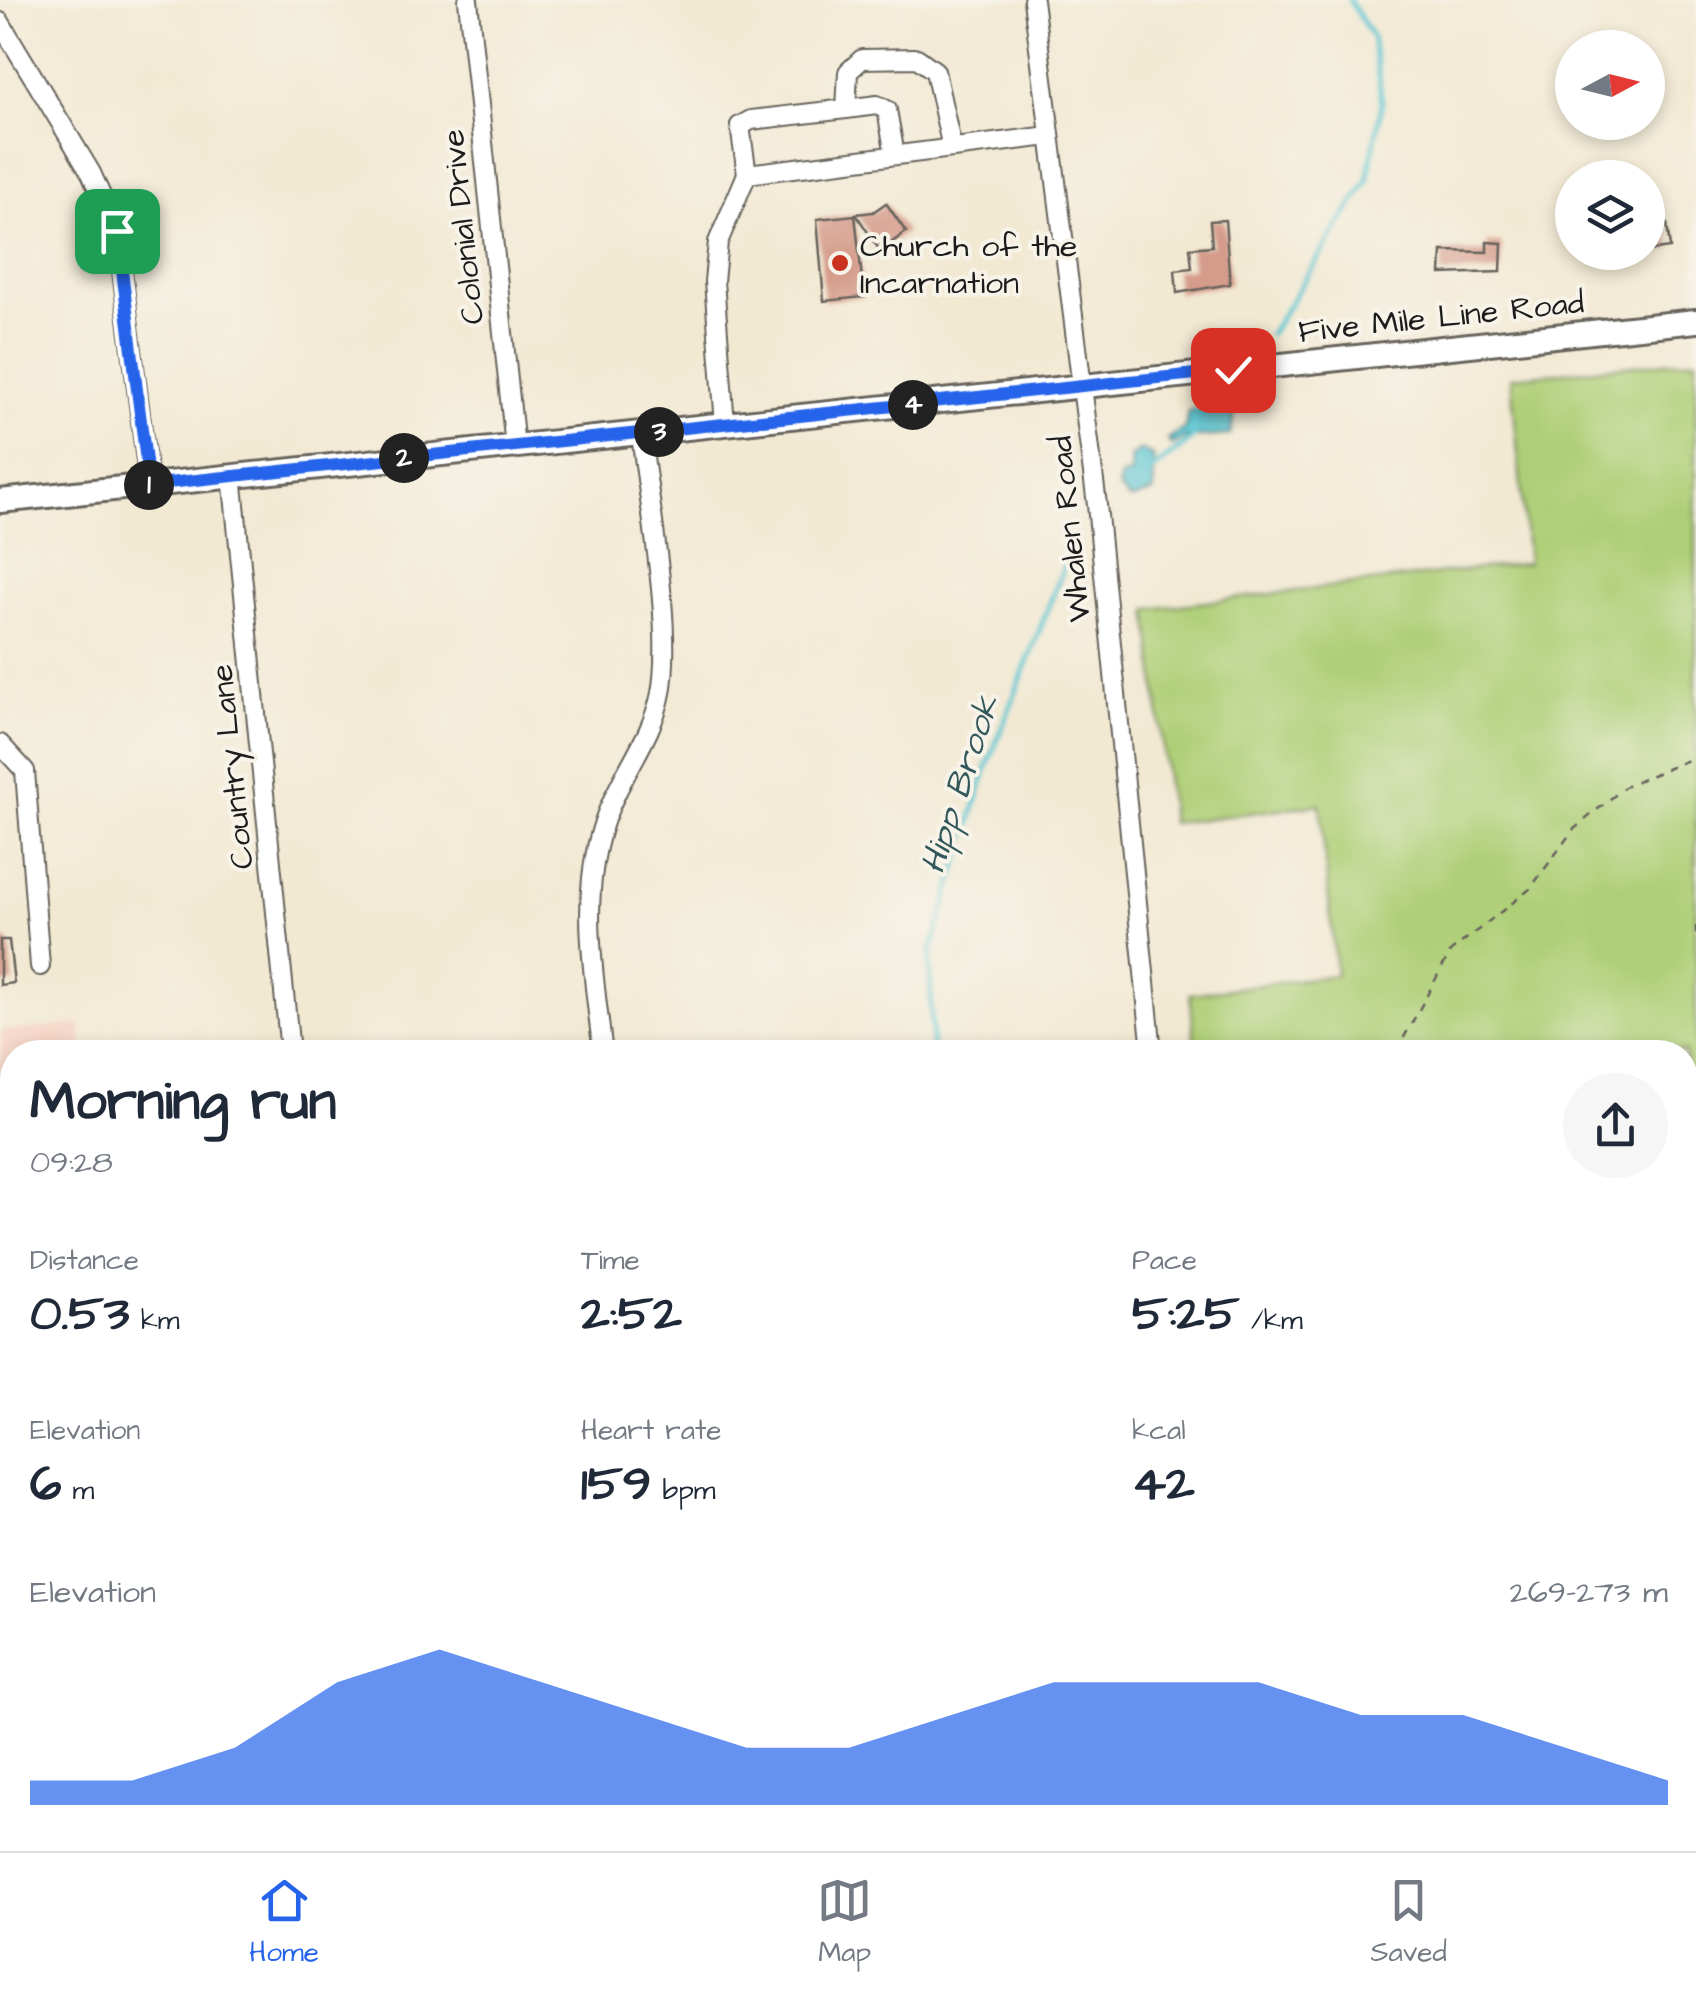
<!DOCTYPE html>
<meta charset="utf-8">
<style>
body{margin:0;font-family:"Architects Daughter",sans-serif;background:#f6f6f7;color:#1f2937;height:100vh;display:flex;flex-direction:column;font-size:38px;white-space:nowrap}
*{box-sizing:border-box;margin:0}
p{font-size:32px;color:#747a83}
.icon{flex:none;width:55px;height:55px;fill:none;stroke:currentColor;stroke-width:2;stroke-linecap:round;stroke-linejoin:round}
.map{position:relative;flex:1;overflow:hidden}
.details{position:absolute;left:0px;top:1040px;width:1698px;height:812px;display:flex;flex-direction:column;background:#fff;border-radius:40px 40px 0 0;box-shadow:0 5px 15px #0003}
.details>*{flex:none}
.needle{width:65px;rotate:83deg}
.buttons{position:absolute;left:1555px;top:30px;display:grid;gap:20px}
.buttons a{display:grid;place-items:center;width:110px;height:110px;border-radius:50%;background:#fff;box-shadow:0 5px 15px #0003;font-size:50px}
.pin{position:absolute;display:grid;place-items:center;width:85px;height:85px;color:#fff;margin:-42px;border-radius:20px;box-shadow:0 5px 15px #0006}
.km{position:absolute;width:50px;height:50px;margin:-25px;border-radius:50%;background:#222;color:#fff;font-size:28px;line-height:50px;text-align:center}
.round{display:grid;place-items:center;flex:none;width:105px;height:105px;border-radius:52px;background:#f6f6f7}
.headline{display:flex;align-items:center;justify-content:space-between;height:170px;padding:0 30px}
h1{font-size:55px;font-weight:700;line-height:75px}
.figures{display:grid;grid-template-columns:repeat(3,1fr);gap:15px;height:170px;padding:10px 30px}
.figures div{display:grid;align-content:center}
.figures b{font-size:50px;font-weight:700}
.figures small{font-size:28px;font-weight:400}
.figures p{font-size:28px}
.chart{height:280px;padding:20px 30px}
.chart p{display:flex;justify-content:space-between}
.chart svg{width:100%;height:180px;margin-top:10px;fill:#2563eb;opacity:.7}
.tabs{display:flex;justify-content:space-around;align-items:center;height:140px;border-top:2px solid #e0e1e3;background:#fff;font-size:28px;color:#747a83}
.tabs a{display:grid;justify-items:center;gap:5px}
.tabs .selected{color:#2563eb}
.map>svg:first-child{display:block}
.built{fill:#f5d2c2}
.green{fill:#aecf77;stroke:#65764a;stroke-width:2.5}
.water{fill:#5ac6d3;stroke:#3b7178;stroke-width:2.5}
.lines{fill:none;stroke-linecap:round;stroke-linejoin:round}
.stream{stroke:#5ac6d3;stroke-width:5}
.building{fill:#d59b8b}
.minor-casing{stroke:#67645c;stroke-width:22}
.major-casing{stroke:#67645c;stroke-width:28}
.path{stroke:#67645c;stroke-width:2.5;stroke-dasharray:8 8;stroke-linecap:butt}
.minor{stroke:#fff;stroke-width:18}
.major{stroke:#fff;stroke-width:22}
.route-casing{stroke:#fff;stroke-width:20}
.route{stroke:#2563eb;stroke-width:12}
.poi-dot{fill:#c8321e;stroke:#f7f3e8;stroke-width:4}
.labels{text-anchor:middle;stroke-width:8;stroke-linejoin:round;paint-order:stroke}
.street-label{font-size:32px;fill:#1c1c1c;stroke:#f7f3e8}
.poi-label{font-size:32px;fill:#1c1c1c;stroke:#f7f3e8;text-anchor:start}
.water-label{font-size:35px;font-style:italic;fill:#32585c;stroke:#f7f3e8}
</style>
<div class="map">
<svg width="1696" height="1851" viewBox="0 0 1696 1851">
<rect width="100%" height="100%" fill="#f7f3e8"/>
<filter id="ink" filterUnits="userSpaceOnUse"><feTurbulence type="fractalNoise" baseFrequency=".01" numOctaves="2"/><feDisplacementMap in="SourceGraphic" scale="20" xChannelSelector="R" yChannelSelector="G"/><feConvolveMatrix kernelMatrix="1 2 1 2 8 2 1 2 1" color-interpolation-filters="sRGB"/></filter>
<filter id="wash" filterUnits="userSpaceOnUse"><feTurbulence type="fractalNoise" baseFrequency=".0048" numOctaves="4" result="noise"/><feDisplacementMap in="SourceGraphic" scale="40" xChannelSelector="R" yChannelSelector="G"/><feGaussianBlur stdDeviation="2.25" result="paint"/><feColorMatrix in="noise" values="0 0 0 0 0 0 0 0 0 0 0 0 0 0 0 0 0 1.4 0 .05"/><feComposite in="paint" operator="in"/></filter>
<g filter="url(#wash)">
<rect width="100%" height="100%" fill="#f2e9d3"/>
<path class="built" d="M 80,1024 L 84,1052 L 12,1052 L 12,1840 L 178,1840 L 179,1851 L 0,1851 L 0,1032 Z"/>
<g class="green">
<path d="M 1696,359 L 1696,1635 L 1685,1636 L 1685,1052 L 1196,1052 L 1190,994 L 1336,975 L 1320,804 L 1171,823 L 1148,609 L 1528,563 L 1511,377 Z"/>
<path d="M 0,1205 L 12,1217 L 12,1450 L 0,1463 Z"/>
<path d="M 183,1840 L 883,1840 L 884,1851 L 185,1851 Z"/>
</g>
<g class="water">
<path d="M 1238,401 L 1230,435 L 1185,438 L 1171,445 L 1168,439 L 1185,428 L 1188,411 Z"/>
<path d="M 1141,450 L 1153,456 L 1154,492 L 1130,500 L 1118,487 L 1121,476 L 1131,474 L 1130,457 Z"/>
</g>
<g class="lines">
<g class="stream">
<path d="M 1270,334 L 1367,182 L 1382,102 L 1372,37 L 1349,0"/>
<path d="M 1152,470 L 1194,437"/>
<path d="M 932,1052 L 930,956 L 987,767 L 1074,540"/>
<path d="M 1267,1840 L 1284,1851"/>
</g>
</g>
<g id="blocks">
<g class="building">
<path d="M 886,203 L 906,232 L 880,251 L 856,214 L 873,212 Z"/>
<path d="M 855,215 L 864,297 L 824,301 L 817,219 Z"/>
<path d="M 1225,220 L 1230,284 L 1177,293 L 1175,270 L 1192,268 L 1190,248 L 1212,246 L 1210,221 Z"/>
<path d="M 1667,224 L 1670,248 L 1648,251 L 1648,227 Z"/>
<path d="M 1487,242 L 1502,243 L 1501,272 L 1441,274 L 1442,251 L 1487,252 Z"/>
<path d="M 0,940 L 9,940 L 14,983 L 0,985 Z"/>
</g>
</g>
</g>
<g filter="url(#ink)">
<use href="#blocks" fill-opacity="0" stroke="#67645c" stroke-width="2.5"/>
<g class="lines">
<g class="minor-casing">
<g id="minor">
<path d="M 468,0 L 515,447"/>
<path d="M 1033,0 L 1097,505 L 1152,1052"/>
<path d="M 0,22 L 91,173 L 117,231 L 149,485"/>
<path d="M 846,109 L 877,105 L 887,110 L 895,155"/>
<path d="M 747,174 L 740,126 L 751,120 L 846,109 L 848,72 L 862,59 L 917,58 L 935,71 L 952,148"/>
<path d="M 725,425 L 714,281 L 718,242 L 747,174 L 1049,136"/>
<path d="M 232,475 L 290,1052"/>
<path d="M 0,744 L 25,771 L 40,966"/>
<path d="M 602,1046 C 593,970 579,893 605,819 C 620,775 652,739 661,693 C 673,628 649,503 641,434"/>
<path d="M 1685,1756 L 1696,1755"/>
<path d="M 1231,1840 L 1232,1851"/>
<path d="M 1022,1851 L 1041,1840 L 1067,1851"/>
</g>
</g>
<g class="major-casing">
<path id="major" d="M 0,501 L 1696,321"/>
</g>
<g class="path">
<path d="M 1696,926 L 1696,942"/>
<path d="M 1396,1052 L 1451,951 L 1530,889 L 1573,830 L 1627,785 L 1696,757"/>
<path d="M 1685,1248 L 1696,1244"/>
<path d="M 1685,1296 L 1696,1294"/>
<path d="M 1685,1313 L 1695,1320"/>
<path d="M 1685,1471 L 1696,1469"/>
</g>
<use href="#minor" class="minor"/>
<use href="#major" class="major"/>
</g>
</g>
<g class="lines" filter="url(#ink)">
<g class="route-casing">
<path id="route" d="M 117,231 L 149,485 L 1233,370"/>
</g>
<use href="#route" class="route"/>
</g>
<circle class="poi-dot" cx="840" cy="263" r="10"/>
<g class="labels">
<g class="street-label">
<text transform="translate(462 227) rotate(-96)" y="11">Colonial Drive</text>
<text transform="translate(1441 316) rotate(-6)" y="11">Five Mile Line Road</text>
<text transform="translate(1069 529) rotate(-96)" y="11">Whalen Road</text>
<text transform="translate(231 767) rotate(-96)" y="11">Country Lane</text>
</g>
<g class="poi-label">
<text x="860" y="256">Church of the<tspan x="860" dy="37">Incarnation</tspan></text>
</g>
<g class="water-label">
<text transform="translate(959 784) rotate(-72)" y="12">Hipp Brook</text>
</g>
</g>
</svg>
<div class="buttons">
<a><svg class="needle" viewBox="-14 -14 28 28"><path d="M0-13l5 13h-10z" fill="#e53935"/><path d="M0 13l5-13h-10z" fill="#747a83"/></svg></a>
<a><svg class="icon" aria-label="layers" viewBox="0 0 24 24"><path d="M12 4l9 5-9 5-9-5zM3 14l9 5 9-5"/></svg></a>
</div>
<div class="pin" style="left:117px;top:231px;background:#1e9e55"><svg class="icon" aria-label="arrive" viewBox="0 0 24 24"><path d="M6 21V4h12l-3 4 3 4H6"/></svg></div>
<div class="pin" style="left:1233px;top:370px;background:#d93025"><svg class="icon" aria-label="check" viewBox="0 0 24 24"><path d="M5 12l5 5 9-10"/></svg></div>
<b class="km" style="left:149px;top:485px">1</b>
<b class="km" style="left:404px;top:458px">2</b>
<b class="km" style="left:659px;top:432px">3</b>
<b class="km" style="left:913px;top:405px">4</b>
<section class="details">
<div class="headline"><div><h1>Morning run</h1><p>09:28</p></div><a class="round"><svg class="icon" aria-label="share" viewBox="0 0 24 24"><path d="M12 15V3M7 8l5-5 5 5M5 13v7h14v-7"/></svg></a></div>
<div class="figures">
<div><p>Distance</p><b>0.53<small> km</small></b></div>
<div><p>Time</p><b>2:52</b></div>
<div><p>Pace</p><b>5:25<small> /km</small></b></div>
</div>
<div class="figures">
<div><p>Elevation</p><b>6<small> m</small></b></div>
<div><p>Heart rate</p><b>159<small> bpm</small></b></div>
<div><p>kcal</p><b>42</b></div>
</div>
<div class="chart"><p><span>Elevation</span>269–273 m</p>
<svg viewBox="0 0 160 44" preserveAspectRatio="none"><path d="M0 44V38L10 38L20 30L30 14L40 6L50 14L60 22L70 30L80 30L90 22L100 14L110 14L120 14L130 22L140 22L150 30L160 38V44z"/></svg>
</div>
</section>
</div>
<nav class="tabs">
<a class="selected"><svg class="icon" aria-label="home" viewBox="0 0 24 24"><path d="M3 11l9-7 9 7M6 9v11h12V9"/></svg>Home</a>
<a><svg class="icon" aria-label="map" viewBox="0 0 24 24"><path d="M3 6l6-2 6 2 6-2v14l-6 2-6-2-6 2zM9 4v14M15 6v14"/></svg>Map</a>
<a><svg class="icon" aria-label="saved" viewBox="0 0 24 24"><path d="M7 4h10v16l-5-4-5 4z"/></svg>Saved</a>
</nav>
